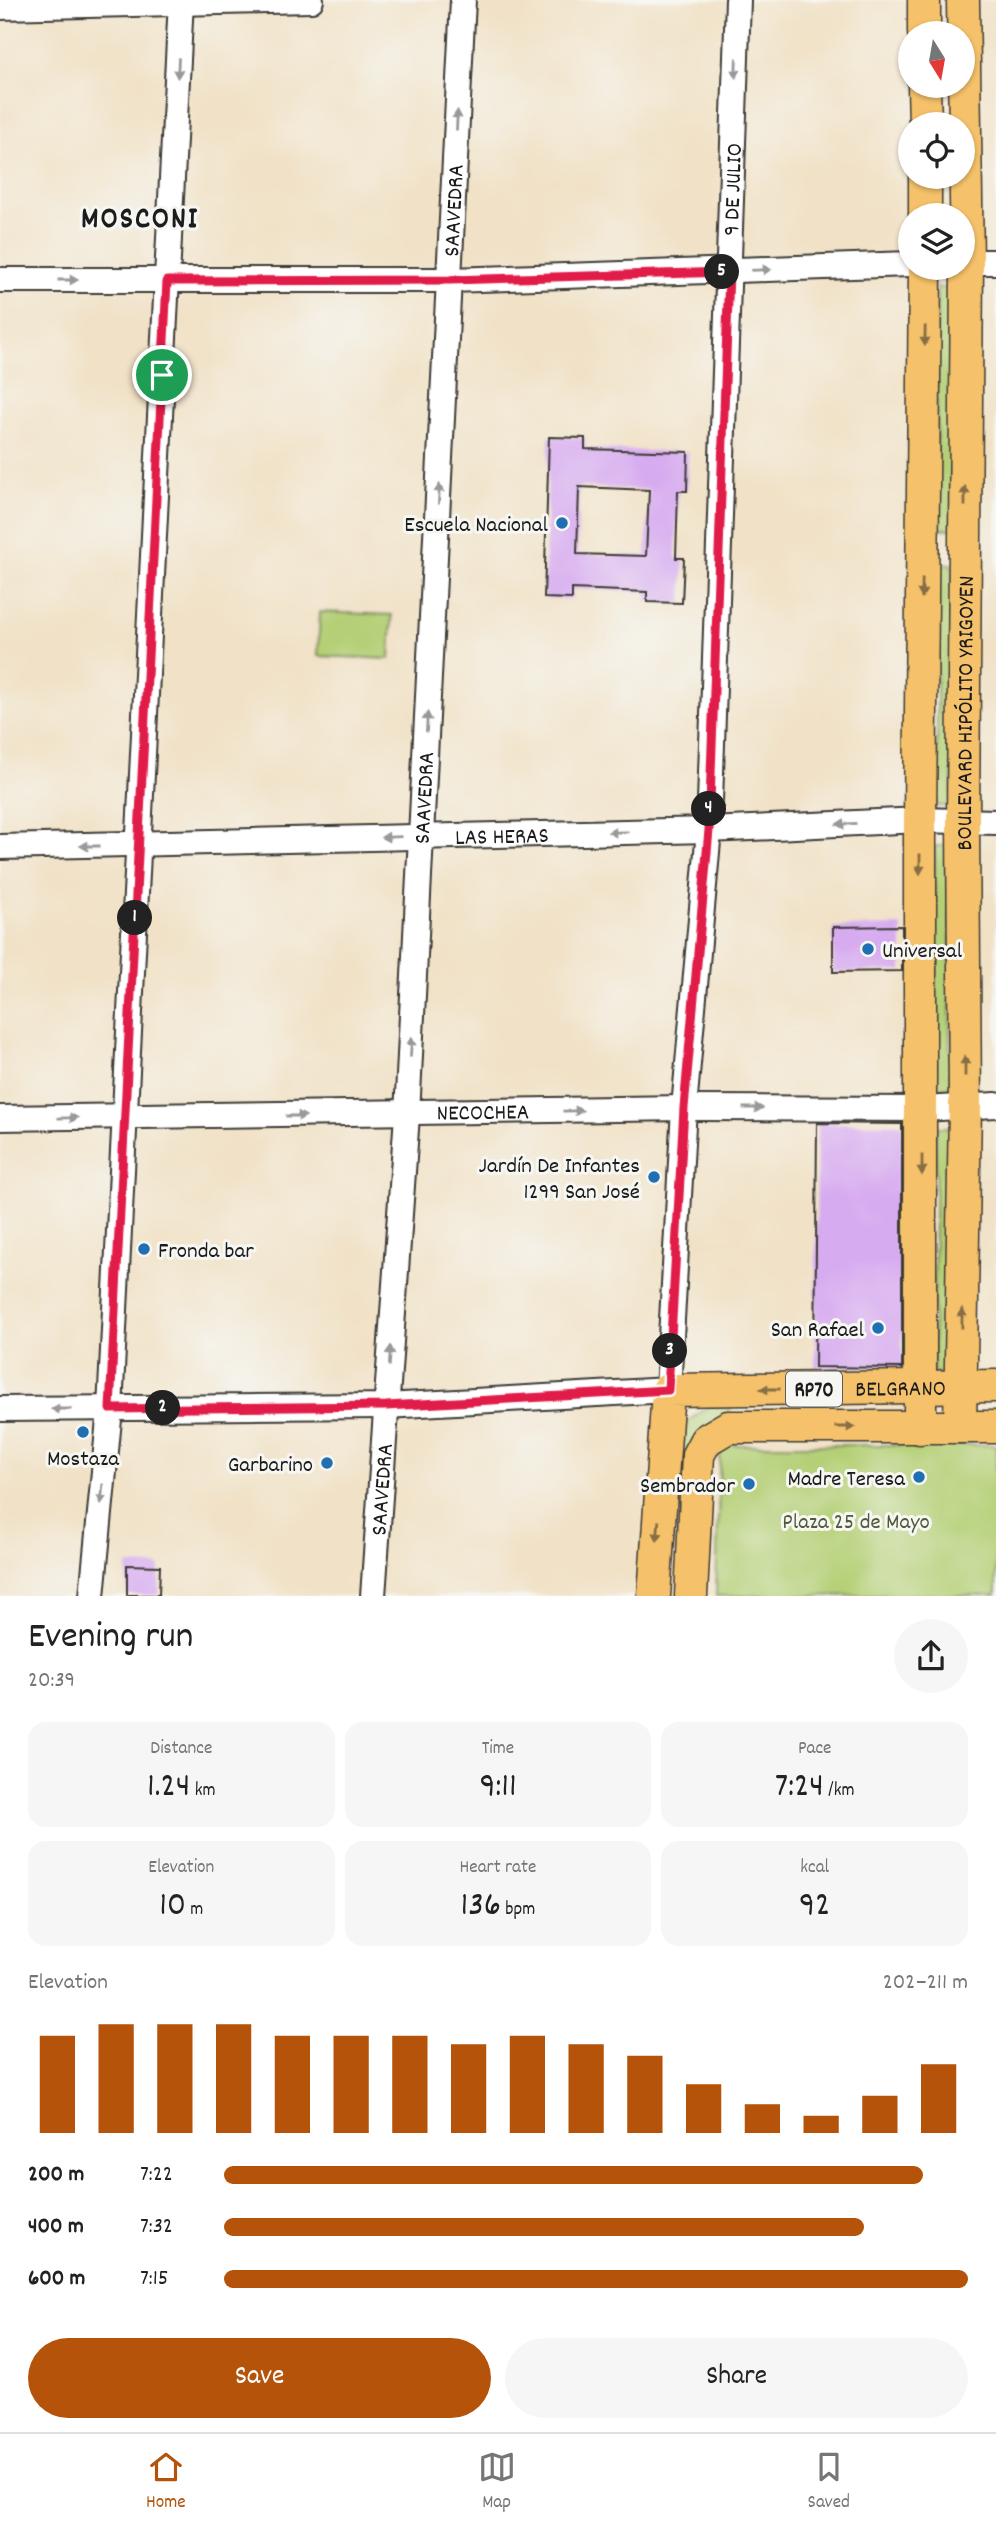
<!DOCTYPE html>
<meta charset="utf-8">
<style>
body{margin:0;font-family:Dekko,sans-serif;background:#f6f6f6;color:#222;height:100vh;display:flex;flex-direction:column;font-size:26px;white-space:nowrap}
*{box-sizing:border-box;margin:0}
p{font-size:23px;color:#767676}
.icon{flex:none;width:38px;height:38px;fill:none;stroke:currentColor;stroke-width:2;stroke-linecap:round;stroke-linejoin:round}
.map{position:relative;height:1596px;overflow:hidden}
.drawer{display:flex;flex-direction:column;background:#fff;flex:1}
.drawer>*{flex:none}
.needle{width:46px;rotate:169deg}
.controls{position:absolute;left:898px;top:21px;display:grid;gap:14px}
.controls a{display:grid;place-items:center;width:77px;height:77px;border-radius:50%;background:#fff;box-shadow:0 2px 5px #0004;font-size:35px}
.pin{position:absolute;display:grid;place-items:center;width:60px;height:60px;color:#fff;margin:-30px;border:4px solid #fff;border-radius:50%;box-shadow:0 2px 7px #0007}
.km{position:absolute;width:35px;height:35px;margin:-18px;border-radius:50%;background:#222;color:#fff;font-size:19px;line-height:35px;text-align:center}
.round{display:grid;place-items:center;flex:none;width:74px;height:74px;border-radius:37px;background:#f6f6f6}
.overview{display:flex;align-items:center;justify-content:space-between;height:119px;padding:0 28px}
h1{font-size:38px;font-weight:600;line-height:52px}
.metrics{display:grid;grid-template-columns:repeat(3,1fr);gap:10px;height:119px;padding:7px 28px}
.metrics div{display:grid;align-content:center;border-radius:18px;background:#f6f6f6;text-align:center}
.metrics b{font-size:35px;font-weight:600}
.metrics small{font-size:19px;font-weight:400}
.metrics p{font-size:19px}
.chart{height:196px;padding:14px 28px}
.chart p{display:flex;justify-content:space-between}
.chart svg{width:100%;height:126px;margin-top:7px;stroke:#b45309;stroke-width:6}
.button{display:flex;gap:14px;margin-top:auto;padding:14px 28px}
.button a{flex:1;height:80px;border-radius:42px;background:#b45309;color:#fff;font-size:28px;font-weight:600;line-height:80px;text-align:center}
.button a+a{background:#f6f6f6;color:#222}
ul{padding:0 28px;list-style:none;font-size:23px}
li{display:grid;grid-template-columns:112px 84px 1fr;align-items:center;height:52px}
li i{height:18px;border-radius:9px;background:#b45309}
.dock{display:flex;justify-content:space-around;align-items:center;height:98px;border-top:2px solid #e0e0e0;background:#fff;font-size:19px;color:#767676}
.dock a{display:grid;justify-items:center;gap:4px}
.dock .selected{color:#b45309}
.map>svg:first-child{display:block}
.green{fill:#b4cf75;stroke:#687648;stroke-width:2}
.building{fill:#d7abf0;fill-rule:evenodd}
.lines{fill:none;stroke-linecap:round;stroke-linejoin:round}
.minor-casing{stroke:#3c3a36;stroke-width:28}
.major-casing{stroke:#3c3a36;stroke-width:35}
.minor{stroke:#fff;stroke-width:24}
.major{stroke:#f5c16b;stroke-width:32}
.oneway{fill:#999}
.oneway2{fill:#886e44}
.route-casing{stroke:#fff;stroke-width:14}
.route{stroke:#e11d48;stroke-width:9}
.poi-dot{fill:#1f6fb2;stroke:#f6f6f2;stroke-width:2.5}
.labels{text-anchor:middle;stroke-width:6;stroke-linejoin:round;paint-order:stroke}
.shield{fill:#f6f6f2;stroke:#5d5d5c;stroke-width:2}
.shield-label{font-size:21px;font-weight:bold;fill:#1c1c1c}
.street-label{font-size:23px;fill:#1c1c1c;stroke:#f6f6f2}
.poi-label{font-size:23px;fill:#1c1c1c;stroke:#f6f6f2;text-anchor:end}
.park-label{font-size:23px;fill:#515b3b;stroke:#f6f6f2}
.district-label{font-size:30px;font-weight:bold;letter-spacing:2px;fill:#1c1c1c;stroke:#f6f6f2}
</style>
<div class="map">
<svg width="996" height="1596" viewBox="0 0 996 1596">
<rect width="100%" height="100%" fill="#f6f6f2"/>
<filter id="ink" filterUnits="userSpaceOnUse"><feTurbulence type="fractalNoise" baseFrequency=".0143" numOctaves="2"/><feDisplacementMap in="SourceGraphic" scale="14" xChannelSelector="R" yChannelSelector="G"/><feConvolveMatrix kernelMatrix="1 2 1 2 8 2 1 2 1" color-interpolation-filters="sRGB"/></filter>
<filter id="wash" filterUnits="userSpaceOnUse"><feTurbulence type="fractalNoise" baseFrequency=".00686" numOctaves="4" result="noise"/><feDisplacementMap in="SourceGraphic" scale="28" xChannelSelector="R" yChannelSelector="G"/><feGaussianBlur stdDeviation="1.57" result="paint"/><feColorMatrix in="noise" values="0 0 0 0 0 0 0 0 0 0 0 0 0 0 0 0 0 1.4 0 .05"/><feComposite in="paint" operator="in"/></filter>
<g filter="url(#wash)">
<rect width="100%" height="100%" fill="#f1e2c7"/>
<g class="green">
<rect x="937" y="288" width="15" height="241"/>
<rect x="937" y="564" width="15" height="242"/>
<path d="M 320,612 L 392,615 L 390,659 L 318,656 Z"/>
<rect x="935" y="846" width="15" height="241"/>
<path d="M 936,1127 L 952,1127 L 948,1373 L 933,1373 Z"/>
<path d="M 710,1406 L 733,1406 L 688,1461 L 674,1469 C 677,1433 678,1426 710,1406 Z"/>
<path d="M 720,1445 L 996,1445 L 996,1595 L 716,1596 Z"/>
</g>
<g id="blocks">
<g class="building">
<path d="M 549,437 L 585,438 L 585,449 L 688,452 L 687,491 L 678,491 L 676,558 L 684,558 L 682,603 L 647,602 L 647,592 L 572,589 L 572,599 L 544,598 ZM 579,487 L 649,490 L 646,556 L 577,554 Z"/>
<path d="M 902,926 L 902,971 L 833,972 L 833,927 Z"/>
<path d="M 817,1123 L 902,1124 L 902,1368 L 815,1367 Z"/>
<path d="M 127,1565 L 160,1566 L 159,1595 L 127,1595 Z"/>
</g>
</g>
</g>
<g filter="url(#ink)">
<use href="#blocks" fill-opacity="0" stroke="#3c3a36" stroke-width="2"/>
<g class="lines">
<g class="minor-casing">
<g id="minor">
<path d="M 0,7 L 311,0"/>
<path d="M 962,262 L 996,262"/>
<path d="M 0,280 L 450,280 L 910,264"/>
<path id="s1" d="M 0,847 L 709,830 L 920,820 L 996,822"/>
<path id="s2" d="M 0,1118 L 684,1108 L 922,1109 L 996,1105"/>
<path id="s3" d="M 0,1409 L 386,1406 L 668,1390 L 684,1108 L 709,830 L 738,0"/>
<path d="M 92,1596 L 110,1409 L 181,0"/>
<path id="s4" d="M 373,1596 L 407,1115 L 463,0"/>
</g>
</g>
<g class="major-casing">
<g id="major">
<path d="M 924,0 L 924,33"/>
<path d="M 924,86 L 925,124"/>
<path d="M 925,177 L 925,215"/>
<path id="s5" d="M 960,1427 L 965,1105 L 963,822 L 967,262 L 963,0"/>
<path d="M 920,1428 L 920,820 L 925,268"/>
<path id="s6" d="M 654,1596 L 668,1390 L 996,1386"/>
<path d="M 691,1596 L 698,1455 L 706,1440 L 728,1427 L 996,1427"/>
</g>
</g>
<use href="#minor" class="minor"/>
<use href="#major" class="major"/>
</g>
<defs><path id="oneway-solid" d="M-6-.8H1V-3.2L6.5 0L1 3.2V.8H-6Z" transform="scale(1.75)"/></defs>
<g class="oneway">
<use href="#oneway-solid" transform="translate(178 68) rotate(93)"/>
<use href="#oneway-solid" transform="translate(736 68) rotate(92)"/>
<use href="#oneway-solid" transform="translate(457 120) rotate(-87)"/>
<use href="#oneway-solid" transform="translate(761 270) rotate(-2)"/>
<use href="#oneway-solid" transform="translate(68 280)"/>
<use href="#oneway-solid" transform="translate(439 494) rotate(-87)"/>
<use href="#oneway-solid" transform="translate(427 722) rotate(-87)"/>
<use href="#oneway-solid" transform="translate(846 824) rotate(177)"/>
<use href="#oneway-solid" transform="translate(618 832) rotate(179)"/>
<use href="#oneway-solid" transform="translate(391 837) rotate(178)"/>
<use href="#oneway-solid" transform="translate(90 846) rotate(180)"/>
<use href="#oneway-solid" transform="translate(411 1047) rotate(-87)"/>
<use href="#oneway-solid" transform="translate(753 1108)"/>
<use href="#oneway-solid" transform="translate(573 1111) rotate(-1)"/>
<use href="#oneway-solid" transform="translate(296 1116)"/>
<use href="#oneway-solid" transform="translate(68 1118) rotate(-1)"/>
<use href="#oneway-solid" transform="translate(390 1356) rotate(-86)"/>
<use href="#oneway-solid" transform="translate(61 1409) rotate(180)"/>
<use href="#oneway-solid" transform="translate(102 1494) rotate(95)"/>
</g>
<g class="oneway2">
<use href="#oneway-solid" transform="translate(925 336) rotate(91)"/>
<use href="#oneway-solid" transform="translate(965 496) rotate(-90)"/>
<use href="#oneway-solid" transform="translate(922 588) rotate(91)"/>
<use href="#oneway-solid" transform="translate(920 864) rotate(90)"/>
<use href="#oneway-solid" transform="translate(965 1066) rotate(-90)"/>
<use href="#oneway-solid" transform="translate(922 1165) rotate(90)"/>
<use href="#oneway-solid" transform="translate(962 1318) rotate(-89)"/>
<use href="#oneway-solid" transform="translate(770 1389) rotate(180)"/>
<use href="#oneway-solid" transform="translate(845 1427)"/>
<use href="#oneway-solid" transform="translate(658 1531) rotate(94)"/>
</g>
</g>
<g class="lines" filter="url(#ink)">
<g class="route-casing">
<path id="route" d="M 729,272 L 709,830 L 684,1108 L 668,1390 L 386,1406 L 110,1409 L 167,281 L 450,280 Z"/>
</g>
<use href="#route" class="route"/>
</g>
<g class="poi-dot">
<circle cx="562" cy="523" r="7"/>
<circle cx="868" cy="949" r="7"/>
<circle cx="654" cy="1177" r="7"/>
<circle cx="144" cy="1249" r="7"/>
<circle cx="878" cy="1328" r="7"/>
<circle cx="83" cy="1432" r="7"/>
<circle cx="327" cy="1463" r="7"/>
<circle cx="919" cy="1477" r="7"/>
<circle cx="749" cy="1484" r="7"/>
</g>
<g class="labels">
<rect class="shield" x="786" y="1371.5" width="56" height="35" rx="5"/>
<g class="shield-label">
<text x="814" y="1396">RP70</text>
</g>
<g class="street-label">
<text dy="8" stroke="none"><textPath href="#s3" startOffset="1871">9 DE JULIO</textPath></text>
<text dy="8" stroke="none"><textPath href="#s4" startOffset="1388">SAAVEDRA</textPath></text>
<text dy="8" stroke="none"><textPath href="#s5" startOffset="714">BOULEVARD HIPÓLITO YRIGOYEN</textPath></text>
<text dy="8" stroke="none"><textPath href="#s4" startOffset="800">SAAVEDRA</textPath></text>
<text dy="8" stroke="none"><textPath href="#s1" startOffset="502">LAS HERAS</textPath></text>
<text dy="8" stroke="none"><textPath href="#s2" startOffset="483">NECOCHEA</textPath></text>
<text dy="8" stroke="none"><textPath href="#s6" startOffset="439">BELGRANO</textPath></text>
<text dy="8" stroke="none"><textPath href="#s4" startOffset="107">SAAVEDRA</textPath></text>
</g>
<g class="poi-label">
<text x="548" y="531">Escuela Nacional</text>
<text x="882" y="957" text-anchor="start">Universal</text>
<text x="640" y="1172">Jardín De Infantes<tspan x="640" dy="26">1299 San José</tspan></text>
<text x="158" y="1257" text-anchor="start">Fronda bar</text>
<text x="864" y="1336">San Rafael</text>
<text x="83" y="1465" text-anchor="middle">Mostaza</text>
<text x="313" y="1471">Garbarino</text>
<text x="905" y="1485">Madre Teresa</text>
<text x="735" y="1492">Sembrador</text>
</g>
<g class="park-label">
<text x="856" y="1528">Plaza 25 de Mayo</text>
</g>
<g class="district-label">
<text x="140" y="227">MOSCONI</text>
</g>
</g>
</svg>
<div class="controls">
<a><svg class="needle" viewBox="-14 -14 28 28"><path d="M0-13l5 13h-10z" fill="#e53935"/><path d="M0 13l5-13h-10z" fill="#767676"/></svg></a>
<a><svg class="icon" aria-label="locate" viewBox="0 0 24 24"><circle cx="12" cy="12" r="6"/><path d="M12 2v4M12 18v4M2 12h4M18 12h4"/></svg></a>
<a><svg class="icon" aria-label="layers" viewBox="0 0 24 24"><path d="M12 4l9 5-9 5-9-5zM3 14l9 5 9-5"/></svg></a>
</div>
<div class="pin" style="left:162px;top:375px;background:#1e9e55"><svg class="icon" aria-label="arrive" viewBox="0 0 24 24"><path d="M6 21V4h12l-3 4 3 4H6"/></svg></div>
<b class="km" style="left:135px;top:918px">1</b>
<b class="km" style="left:163px;top:1408px">2</b>
<b class="km" style="left:670px;top:1351px">3</b>
<b class="km" style="left:709px;top:809px">4</b>
<b class="km" style="left:722px;top:272px">5</b>
</div>
<section class="drawer">
<div class="overview"><div><h1>Evening run</h1><p>20:39</p></div><a class="round"><svg class="icon" aria-label="share" viewBox="0 0 24 24"><path d="M12 15V3M7 8l5-5 5 5M5 13v7h14v-7"/></svg></a></div>
<div class="metrics">
<div><p>Distance</p><b>1.24<small> km</small></b></div>
<div><p>Time</p><b>9:11</b></div>
<div><p>Pace</p><b>7:24<small> /km</small></b></div>
</div>
<div class="metrics">
<div><p>Elevation</p><b>10<small> m</small></b></div>
<div><p>Heart rate</p><b>136<small> bpm</small></b></div>
<div><p>kcal</p><b>92</b></div>
</div>
<div class="chart"><p><span>Elevation</span>202–211 m</p>
<svg viewBox="0 0 160 44" preserveAspectRatio="none"><path d="M5 44V10M15 44V6M25 44V6M35 44V6M45 44V10M55 44V10M65 44V10M75 44V13M85 44V10M95 44V13M105 44V17M115 44V27M125 44V34M135 44V38M145 44V31M155 44V20"/></svg>
</div>
<ul>
<li><b>200 m</b>7:22<i style="width:94%"></i></li>
<li><b>400 m</b>7:32<i style="width:86%"></i></li>
<li><b>600 m</b>7:15<i style="width:100%"></i></li>
</ul>
<div class="button"><a>Save</a><a>Share</a></div>
</section>
<nav class="dock">
<a class="selected"><svg class="icon" aria-label="home" viewBox="0 0 24 24"><path d="M3 11l9-7 9 7M6 9v11h12V9"/></svg>Home</a>
<a><svg class="icon" aria-label="map" viewBox="0 0 24 24"><path d="M3 6l6-2 6 2 6-2v14l-6 2-6-2-6 2zM9 4v14M15 6v14"/></svg>Map</a>
<a><svg class="icon" aria-label="saved" viewBox="0 0 24 24"><path d="M7 4h10v16l-5-4-5 4z"/></svg>Saved</a>
</nav>
